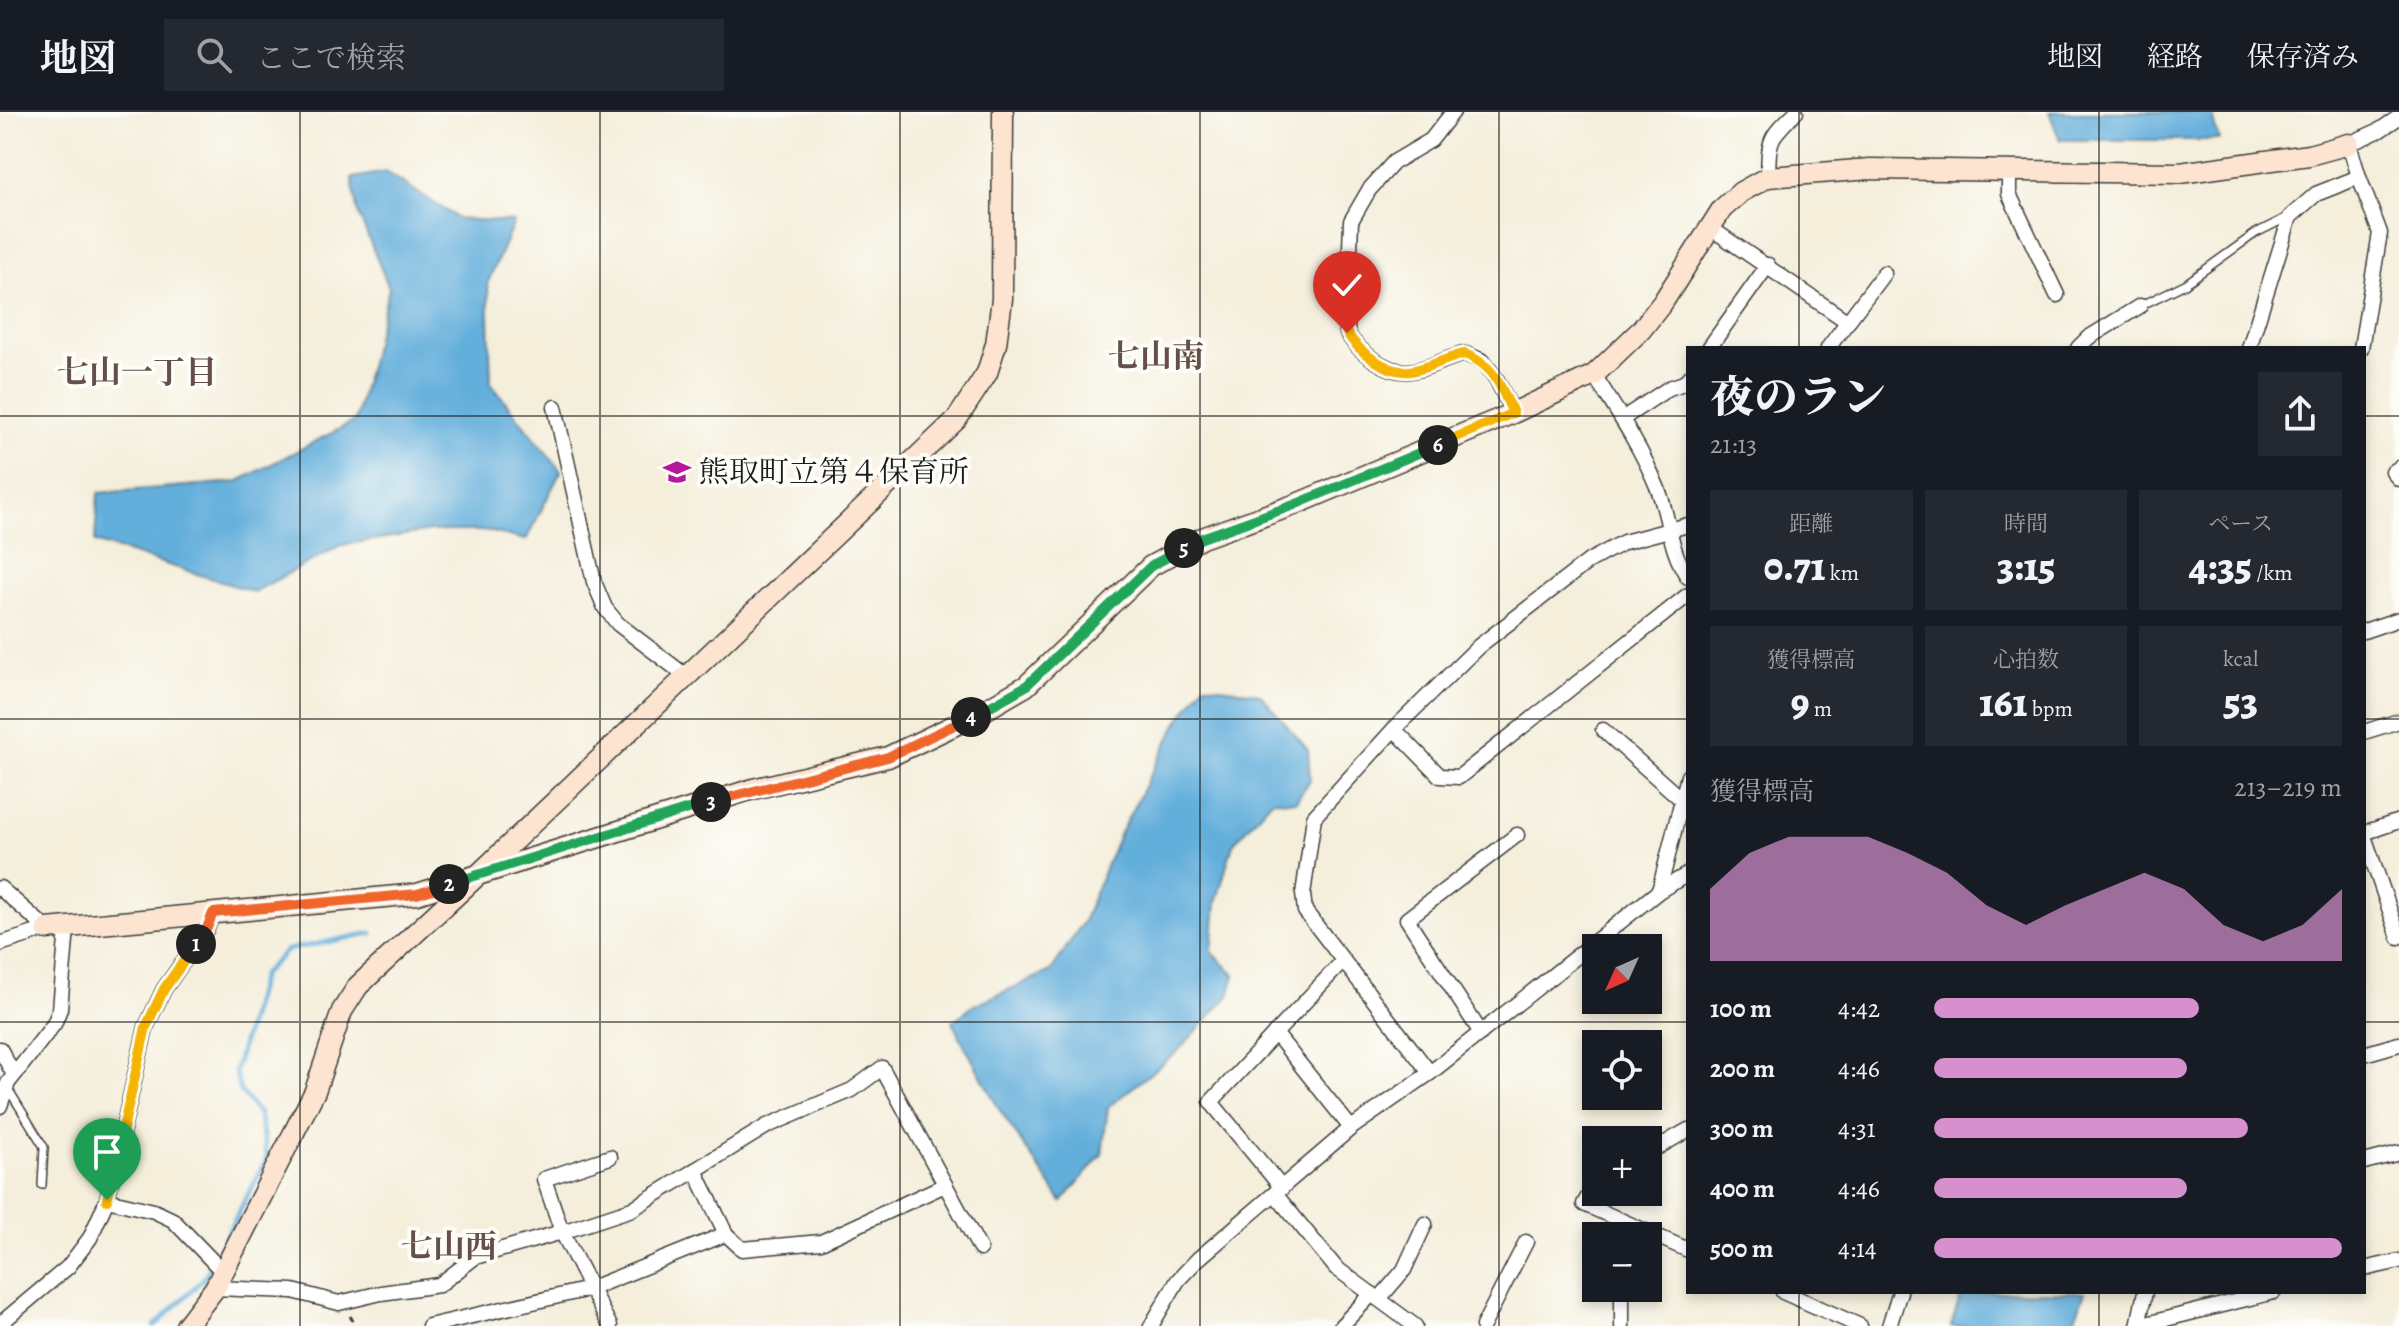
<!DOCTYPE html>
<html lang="ja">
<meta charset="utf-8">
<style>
body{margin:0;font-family:Alegreya,"Noto Serif JP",serif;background:#242831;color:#f1f3f6;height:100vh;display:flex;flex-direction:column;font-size:30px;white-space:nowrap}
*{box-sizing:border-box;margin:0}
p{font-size:26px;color:#9ea1a6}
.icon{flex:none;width:44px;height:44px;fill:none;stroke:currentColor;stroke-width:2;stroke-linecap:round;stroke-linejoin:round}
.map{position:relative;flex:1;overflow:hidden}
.panel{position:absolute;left:1686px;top:234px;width:680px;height:948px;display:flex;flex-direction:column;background:#171b24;border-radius:0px;box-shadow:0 4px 12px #0003}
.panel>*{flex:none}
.needle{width:52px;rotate:225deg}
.tools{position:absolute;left:1582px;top:822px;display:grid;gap:16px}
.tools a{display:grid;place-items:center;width:80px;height:80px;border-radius:0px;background:#171b24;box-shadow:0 4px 12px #0003;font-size:40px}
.pin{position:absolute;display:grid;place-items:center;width:68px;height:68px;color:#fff;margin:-82px -34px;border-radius:50% 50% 50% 0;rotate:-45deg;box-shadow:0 0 8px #0007}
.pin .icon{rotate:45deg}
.km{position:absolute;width:40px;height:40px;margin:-20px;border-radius:50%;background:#222;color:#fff;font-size:22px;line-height:40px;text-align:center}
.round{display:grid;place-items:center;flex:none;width:84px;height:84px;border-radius:0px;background:#242831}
.overview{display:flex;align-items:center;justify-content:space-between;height:136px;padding:0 24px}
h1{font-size:44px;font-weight:800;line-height:60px}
.metrics{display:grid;grid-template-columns:repeat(3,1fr);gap:12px;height:136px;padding:8px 24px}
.metrics div{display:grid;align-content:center;border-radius:0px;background:#242831;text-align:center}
.metrics b{font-size:40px;font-weight:800}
.metrics small{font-size:22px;font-weight:400}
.metrics p{font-size:22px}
.chart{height:224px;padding:16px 24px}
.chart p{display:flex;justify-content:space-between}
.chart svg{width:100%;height:144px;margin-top:8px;fill:#d690ce;opacity:.7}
ul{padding:0 24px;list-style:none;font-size:26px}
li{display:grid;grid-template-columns:128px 96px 1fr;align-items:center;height:60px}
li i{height:20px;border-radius:10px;background:#d690ce}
header{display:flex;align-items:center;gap:48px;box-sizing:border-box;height:112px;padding:0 40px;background:#171b24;border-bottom:2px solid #363941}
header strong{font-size:38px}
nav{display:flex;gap:44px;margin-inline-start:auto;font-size:28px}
.search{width:560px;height:72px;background:#242831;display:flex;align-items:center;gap:20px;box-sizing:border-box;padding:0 28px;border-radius:0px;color:#9ea1a6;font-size:30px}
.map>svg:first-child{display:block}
.water{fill:#63afdc;stroke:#40667c;stroke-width:2}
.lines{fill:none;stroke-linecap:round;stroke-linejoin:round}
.stream{stroke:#63afdc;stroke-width:5}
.lane-casing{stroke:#3c3c39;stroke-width:10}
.street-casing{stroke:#3c3c39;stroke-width:17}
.secondary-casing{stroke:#3c3c39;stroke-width:23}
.path{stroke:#3c3c39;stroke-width:3;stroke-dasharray:6 6;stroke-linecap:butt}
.lane{stroke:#fff;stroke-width:7}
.street{stroke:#fff;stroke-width:14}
.secondary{stroke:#fde4d1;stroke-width:20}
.split-1-casing{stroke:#fff;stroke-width:16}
.split-2-casing{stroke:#fff;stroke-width:16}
.split-3-casing{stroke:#fff;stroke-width:16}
.split-4-casing{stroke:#fff;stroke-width:16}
.split-5-casing{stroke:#fff;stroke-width:16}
.split-6-casing{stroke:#fff;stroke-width:16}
.split-7-casing{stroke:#fff;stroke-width:16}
.split-1{stroke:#f5b400;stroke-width:10}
.split-2{stroke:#f0652b;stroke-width:10}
.split-3{stroke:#22a559;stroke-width:10}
.split-4{stroke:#f0652b;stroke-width:10}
.split-5{stroke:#22a559;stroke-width:10}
.split-6{stroke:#22a559;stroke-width:10}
.split-7{stroke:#f5b400;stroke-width:10}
.grid{fill:none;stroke:#1c1c1c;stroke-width:2;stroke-opacity:0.55}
.labels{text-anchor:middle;stroke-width:8;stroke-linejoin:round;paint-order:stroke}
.poi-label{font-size:30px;fill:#1c1c1c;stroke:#fdfcf7;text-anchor:start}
.neighbourhood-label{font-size:32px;font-weight:bold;fill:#645048;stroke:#fdfcf7}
</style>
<header>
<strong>地図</strong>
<div class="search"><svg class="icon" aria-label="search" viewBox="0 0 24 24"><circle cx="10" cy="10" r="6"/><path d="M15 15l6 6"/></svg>ここで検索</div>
<nav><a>地図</a><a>経路</a><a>保存済み</a></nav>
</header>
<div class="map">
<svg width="2399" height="1214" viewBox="0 0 2399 1214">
<rect width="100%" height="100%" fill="#fdfcf7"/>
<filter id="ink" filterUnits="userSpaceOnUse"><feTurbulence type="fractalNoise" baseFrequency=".0125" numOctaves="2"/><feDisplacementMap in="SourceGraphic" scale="16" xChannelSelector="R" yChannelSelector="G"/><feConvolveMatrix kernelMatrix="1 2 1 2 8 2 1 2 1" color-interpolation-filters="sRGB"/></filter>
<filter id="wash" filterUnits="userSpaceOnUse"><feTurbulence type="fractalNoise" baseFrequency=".006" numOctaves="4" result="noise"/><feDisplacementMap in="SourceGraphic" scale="32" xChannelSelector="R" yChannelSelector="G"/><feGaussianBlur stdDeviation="1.8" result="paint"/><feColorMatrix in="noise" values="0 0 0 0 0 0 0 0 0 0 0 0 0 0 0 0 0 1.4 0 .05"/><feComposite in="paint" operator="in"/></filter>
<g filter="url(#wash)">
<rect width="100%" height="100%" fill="#f4eedb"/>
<g class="water">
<path d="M 2049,0 L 2217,0 L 2213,8 L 2219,28 L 2060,28 Z"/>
<path d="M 386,60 L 459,107 L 514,110 L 488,170 L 491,272 L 561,359 L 526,428 L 488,419 L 431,419 L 341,433 L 254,480 L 95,430 L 98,381 L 237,370 L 355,309 L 389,176 L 357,98 L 352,66 Z"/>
<path d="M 1204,572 L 1260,582 L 1308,638 L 1310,668 L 1296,689 L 1272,688 L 1233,732 L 1216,791 L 1212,840 L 1235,863 L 1229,884 L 1176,941 L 1108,995 L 1102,1042 L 1062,1090 L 999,997 L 952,910 L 974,893 L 1051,859 L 1083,810 L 1119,723 L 1177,612 Z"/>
<path d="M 1962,1180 L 2085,1180 L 2072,1214 L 1951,1214 Z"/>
</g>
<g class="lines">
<path class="stream" d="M 155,1214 L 204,1166 L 267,1047 L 259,1002 L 240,979 L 235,959 L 262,863 L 287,838 L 372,821"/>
</g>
</g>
<g filter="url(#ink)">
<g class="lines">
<g class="lane-casing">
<g id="lane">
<path d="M 2140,194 L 2185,172 L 2256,121 L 2288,105"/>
<path d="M 7,975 L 44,1035 L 42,1073"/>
</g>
</g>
<g class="street-casing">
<g id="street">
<path d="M 1453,0 L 1431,28 L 1394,50 L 1369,78 L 1351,109 L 1347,221 C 1358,239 1387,262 1410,259 C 1428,258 1447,245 1465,242 L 1483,249 L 1497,268 L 1513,301"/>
<path d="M 2009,57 L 2009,82 L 2057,183"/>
<path d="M 1768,65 C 1769,27 1768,27 1796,0"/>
<path d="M 2359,65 L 2380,121 L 2361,236"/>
<path d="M 1709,115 L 1848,210"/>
<path d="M 1709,236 L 1768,153"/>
<path d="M 1828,236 L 1884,161"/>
<path d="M 2078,236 L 2088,226 L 2140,194"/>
<path d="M 2249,236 L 2290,105 L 2316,82 L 2359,65 L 2349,32 L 2380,18 L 2399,5"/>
<path d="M 1594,263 C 1617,299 1642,337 1658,377 C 1670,408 1669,438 1688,465"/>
<path d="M 555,295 L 594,470 L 605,496 L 618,512 L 686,564"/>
<path d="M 1622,307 L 1669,276 L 1684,271 L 1688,266"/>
<path d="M 2399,356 L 2393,360 L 2399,367"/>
<path d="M 2364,519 L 2399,507"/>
<path d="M 1394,617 L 1440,664 L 1459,665 L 1688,483"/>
<path d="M 1603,618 L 1682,688"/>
<path d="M 2364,620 L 2399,609"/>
<path d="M 2364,721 L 2399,709"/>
<path d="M 2364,724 L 2399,825"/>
<path d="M 0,776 L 47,817"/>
<path d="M 1659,779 L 1688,664"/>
<path d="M 0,832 L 47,817"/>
<path d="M 1275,921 L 1351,1016"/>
<path d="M 1481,921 L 1407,807 L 1517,723"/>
<path d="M 0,937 L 14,963"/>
<path d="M 2364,942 L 2399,932"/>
<path d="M 1430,961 L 1305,799 L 1303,782 L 1314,705 L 1394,617 L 1479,534 L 1589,449 L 1624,430 L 1688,413"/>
<path d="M 0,994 L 8,971 L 54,912 L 60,897 L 67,816"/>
<path d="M 1648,1041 L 1688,1018"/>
<path d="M 610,1045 L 544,1067 L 562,1120 L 632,1097 L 767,1014 L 852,978 L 882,956 L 980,1137"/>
<path d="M 2364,1050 L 2399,1041"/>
<path d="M 695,1058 L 726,1122 L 742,1137 L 821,1130 L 945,1073"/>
<path d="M 1596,1071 L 1584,1092 L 1688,1138"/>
<path d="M 1282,1076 L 1211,990 L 1343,849"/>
<path d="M 1275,1082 L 1336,1156 L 1415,1214"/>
<path d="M 107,1088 L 154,1099 L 173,1108 L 223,1160"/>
<path d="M 2364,1157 L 2399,1149"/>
<path d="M 215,1176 L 293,1179 L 339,1191 L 381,1181 L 439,1173 L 475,1145 L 562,1120 L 610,1214"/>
<path d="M 1783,1180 L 1860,1214"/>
<path d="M 2145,1180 L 2138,1214 L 2274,1180"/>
<path d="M 1379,1187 L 1404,1158 L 1425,1112"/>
<path d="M 0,1212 L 68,1155 L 90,1126 L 107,1088 L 146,915 L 164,877 L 207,816 L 213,801"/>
<path d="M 429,1214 L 589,1177 L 726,1122"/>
<path d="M 1151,1214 L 1178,1168 L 1198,1147 L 1351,1016 L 1430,961 L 1659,779 L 1688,762"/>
<path d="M 1341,1214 L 1372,1182"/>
<path d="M 1483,1214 L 1526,1130"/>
<path d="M 1622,1214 L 1622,1183"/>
<path d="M 1889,1214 L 1900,1180"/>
</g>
</g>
<g class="secondary-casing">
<g id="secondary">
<path d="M 47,817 L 417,782 L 753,677 L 888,645 L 976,603 L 1026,574 L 1151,454 L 1202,426 L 1294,393 L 1513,301 L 1594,263 L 1641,218 L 1663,190 L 1722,97 L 1741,80 L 1768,65 L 1870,57 L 2180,61 L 2309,43 L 2349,32"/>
<path d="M 186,1214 L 215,1176 L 315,979 L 342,899 L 358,874 L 479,762 L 957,307 L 987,261 L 996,232 L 1002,187 L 1003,0"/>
</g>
</g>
<path class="path" d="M 350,1204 L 356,1214"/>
<use href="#lane" class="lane"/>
<use href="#street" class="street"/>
<use href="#secondary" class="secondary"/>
</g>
</g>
<g class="lines" filter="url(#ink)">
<g class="split-1-casing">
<path id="split-1" d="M 107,1088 L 146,915 L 164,877 L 196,832"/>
</g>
<g class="split-2-casing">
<path id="split-2" d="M 196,832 L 207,816 L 213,801 L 417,782 L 449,772"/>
</g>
<g class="split-3-casing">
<path id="split-3" d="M 449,772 L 711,690"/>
</g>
<g class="split-4-casing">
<path id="split-4" d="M 711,690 L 888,645 L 971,605"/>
</g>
<g class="split-5-casing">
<path id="split-5" d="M 971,605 L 1026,574 L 1151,454 L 1184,436"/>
</g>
<g class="split-6-casing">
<path id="split-6" d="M 1184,436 L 1202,426 L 1294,393 L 1438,333"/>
</g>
<g class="split-7-casing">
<path id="split-7" d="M 1347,221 C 1358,239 1387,262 1410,259 C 1428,257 1447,245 1465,242 C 1496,255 1499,272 1513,301 L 1438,333"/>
</g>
<use href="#split-1" class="split-1"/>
<use href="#split-2" class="split-2"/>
<use href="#split-3" class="split-3"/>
<use href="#split-4" class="split-4"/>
<use href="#split-5" class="split-5"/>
<use href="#split-6" class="split-6"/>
<use href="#split-7" class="split-7"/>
</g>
<path class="grid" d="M 300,0 L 300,1214M 600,0 L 600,1214M 900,0 L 900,1214M 1200,0 L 1200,1214M 1499,0 L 1499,1214M 1799,0 L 1799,236M 2099,0 L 2099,236M 0,304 L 1688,304M 2364,304 L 2399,304M 0,607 L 1688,607M 2364,607 L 2399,607M 0,910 L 1688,910M 2364,910 L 2399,910M 1799,1180 L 1799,1214M 2099,1180 L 2099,1214"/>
<defs>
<g id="school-bare" transform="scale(2.16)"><path d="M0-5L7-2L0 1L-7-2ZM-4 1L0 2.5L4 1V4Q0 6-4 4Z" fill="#b5179e" stroke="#fdfcf7" stroke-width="2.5" paint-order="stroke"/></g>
</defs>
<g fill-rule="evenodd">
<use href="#school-bare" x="677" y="360"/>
</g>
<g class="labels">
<g class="poi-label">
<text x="699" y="370">熊取町立第４保育所</text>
</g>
<g class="neighbourhood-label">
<text x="1156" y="255">七山南</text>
<text x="137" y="271">七山一丁目</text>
<text x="449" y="1145">七山西</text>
</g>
</g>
</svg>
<div class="tools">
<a><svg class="needle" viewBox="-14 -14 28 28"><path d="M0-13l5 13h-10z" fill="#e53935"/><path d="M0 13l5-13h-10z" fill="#9ea1a6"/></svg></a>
<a><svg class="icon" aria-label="locate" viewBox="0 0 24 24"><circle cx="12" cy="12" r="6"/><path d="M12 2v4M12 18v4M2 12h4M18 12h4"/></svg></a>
<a>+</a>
<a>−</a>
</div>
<div class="pin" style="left:107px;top:1088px;background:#1e9e55"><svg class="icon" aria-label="arrive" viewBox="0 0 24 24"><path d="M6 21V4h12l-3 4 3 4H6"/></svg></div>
<div class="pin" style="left:1347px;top:221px;background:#d93025"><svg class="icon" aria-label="check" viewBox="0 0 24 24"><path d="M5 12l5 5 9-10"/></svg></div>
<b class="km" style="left:196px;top:832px">1</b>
<b class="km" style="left:449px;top:772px">2</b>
<b class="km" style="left:711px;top:690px">3</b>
<b class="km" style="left:971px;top:605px">4</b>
<b class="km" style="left:1184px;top:436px">5</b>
<b class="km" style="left:1438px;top:333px">6</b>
<section class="panel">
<div class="overview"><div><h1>夜のラン</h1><p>21:13</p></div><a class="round"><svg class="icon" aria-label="share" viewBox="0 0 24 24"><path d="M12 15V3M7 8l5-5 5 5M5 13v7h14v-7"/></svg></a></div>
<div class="metrics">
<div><p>距離</p><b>0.71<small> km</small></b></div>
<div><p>時間</p><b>3:15</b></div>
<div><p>ペース</p><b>4:35<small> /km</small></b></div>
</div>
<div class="metrics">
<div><p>獲得標高</p><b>9<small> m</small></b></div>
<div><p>心拍数</p><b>161<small> bpm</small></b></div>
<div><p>kcal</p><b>53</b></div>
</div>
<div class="chart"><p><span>獲得標高</span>213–219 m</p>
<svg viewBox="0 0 160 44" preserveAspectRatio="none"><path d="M0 44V22L10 11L20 6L30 6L40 6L50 11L60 17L70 27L80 33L90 27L100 22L110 17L120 22L130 33L140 38L150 33L160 22V44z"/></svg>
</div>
<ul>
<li><b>100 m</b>4:42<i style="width:65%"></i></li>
<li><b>200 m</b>4:46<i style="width:62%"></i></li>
<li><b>300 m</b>4:31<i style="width:77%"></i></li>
<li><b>400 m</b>4:46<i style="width:62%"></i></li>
<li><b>500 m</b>4:14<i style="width:100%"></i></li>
</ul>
</section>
</div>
